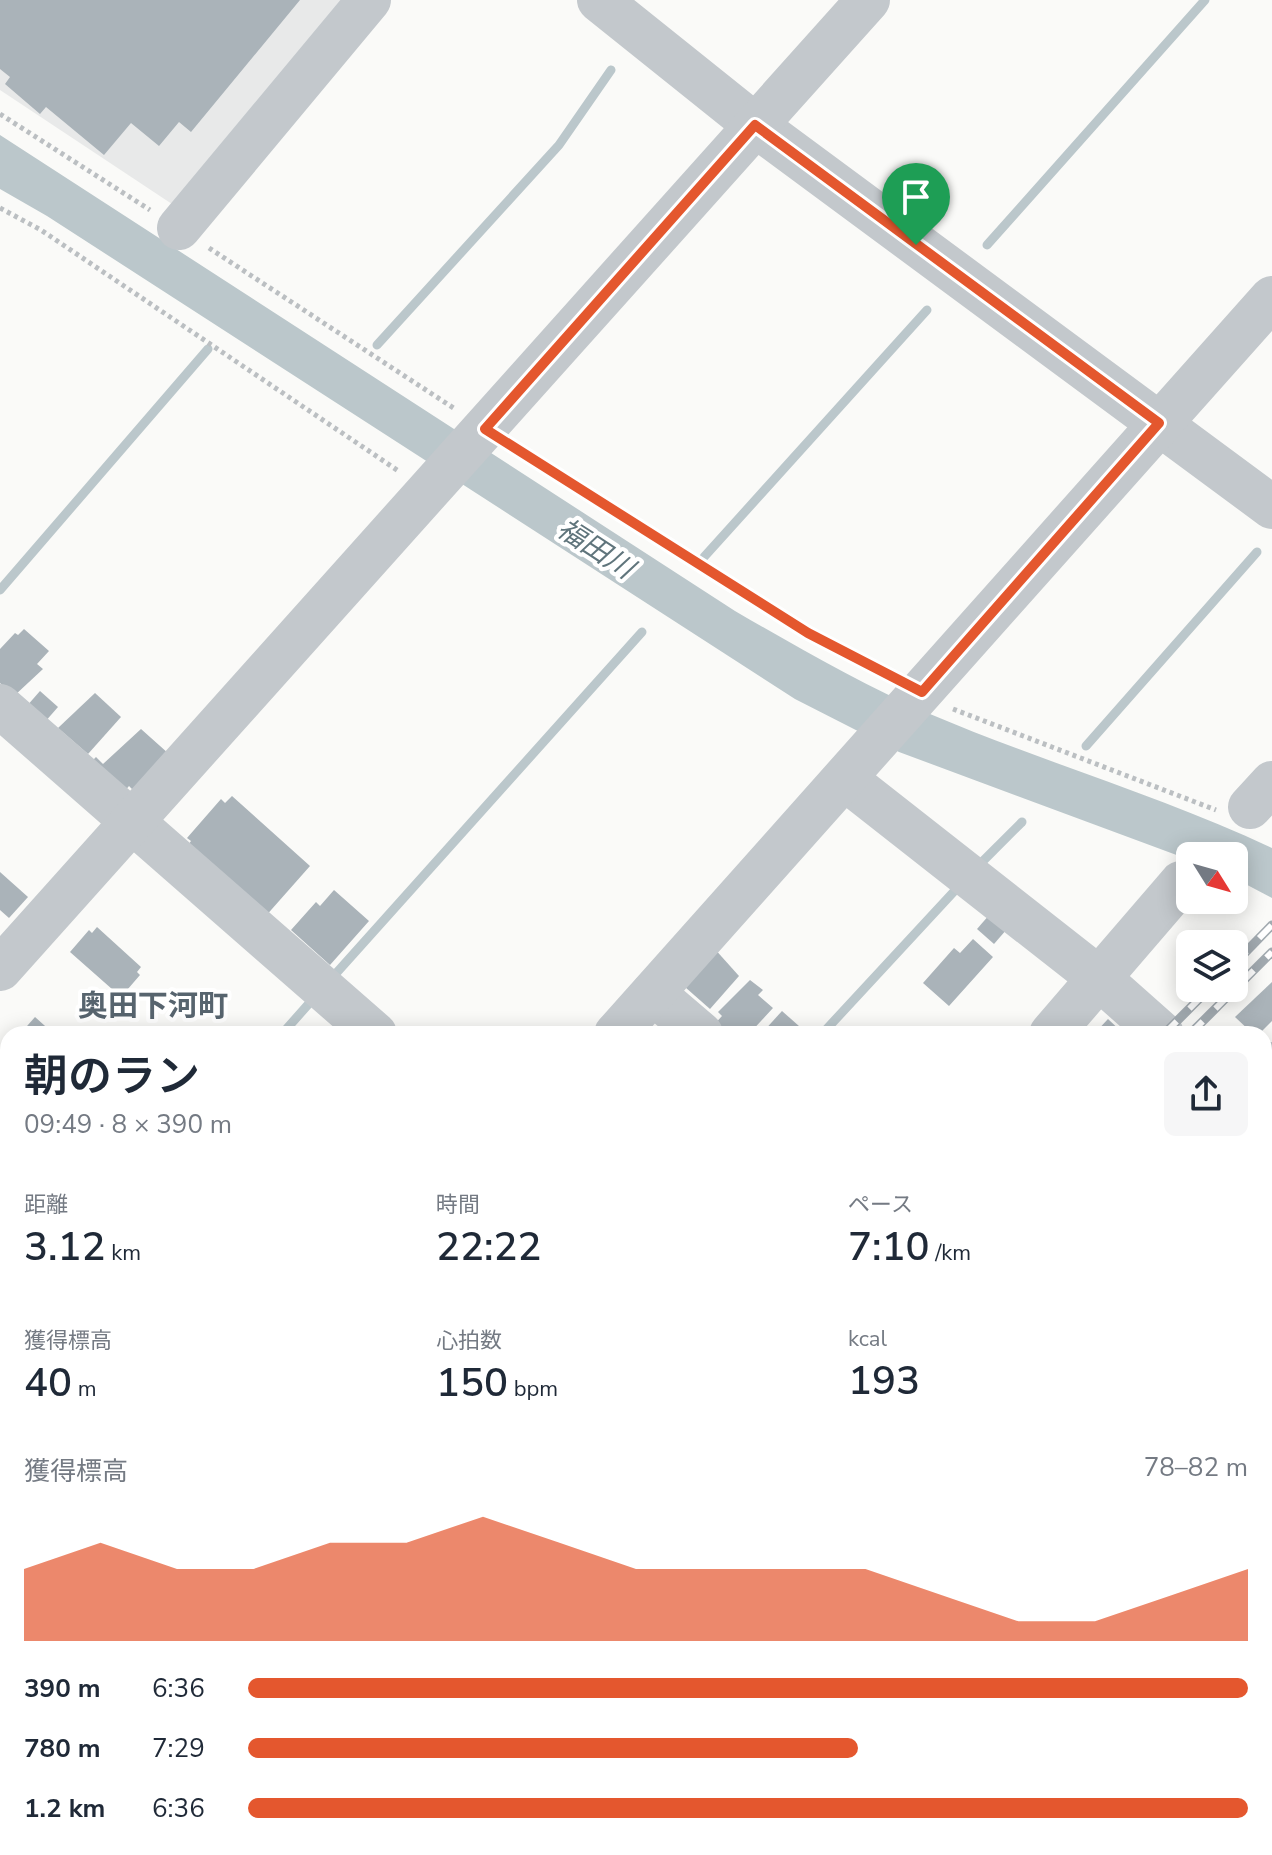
<!DOCTYPE html>
<html lang="ja">
<meta charset="utf-8">
<style>
body{margin:0;font-family:"Nunito Sans","Noto Sans JP",sans-serif;background:#f6f6f7;color:#1f2937;height:100vh;display:flex;flex-direction:column;font-size:30px;white-space:nowrap}
*{box-sizing:border-box;margin:0}
p{font-size:26px;color:#747a83}
.icon{flex:none;width:44px;height:44px;fill:none;stroke:currentColor;stroke-width:2;stroke-linecap:round;stroke-linejoin:round}
.map{position:relative;flex:1;overflow:hidden}
.details{position:absolute;left:0px;top:1026px;width:1272px;height:830px;display:flex;flex-direction:column;background:#fff;border-radius:24px 24px 0 0;box-shadow:0 4px 20px #0003}
.details>*{flex:none}
.needle{width:52px;rotate:127deg}
.fabs{position:absolute;left:1176px;top:842px;display:grid;gap:16px}
.fabs a{display:grid;place-items:center;width:72px;height:72px;border-radius:12px;background:#fff;box-shadow:0 4px 20px #0003;font-size:40px}
.pin{position:absolute;display:grid;place-items:center;width:68px;height:68px;color:#fff;margin:-82px -34px;border-radius:50% 50% 50% 0;rotate:-45deg;box-shadow:0 0 8px #0007}
.pin .icon{rotate:45deg}
.round{display:grid;place-items:center;flex:none;width:84px;height:84px;border-radius:12px;background:#f6f6f7}
.summary{display:flex;align-items:center;justify-content:space-between;height:136px;padding:0 24px}
h1{font-size:44px;font-weight:600;line-height:60px}
.figures{display:grid;grid-template-columns:repeat(3,1fr);gap:12px;height:136px;padding:8px 24px}
.figures div{display:grid;align-content:center}
.figures b{font-size:40px;font-weight:600}
.figures small{font-size:22px;font-weight:400}
.figures p{font-size:22px}
.chart{height:224px;padding:16px 24px}
.chart p{display:flex;justify-content:space-between}
.chart svg{width:100%;height:144px;margin-top:8px;fill:#e4572e;opacity:.7}
ul{padding:0 24px;list-style:none;font-size:26px}
li{display:grid;grid-template-columns:128px 96px 1fr;align-items:center;height:60px}
li i{height:20px;border-radius:10px;background:#e4572e}
.map>svg:first-child{display:block}
.built{fill:#e8e9e9}
.water{fill:#bbc7cb}
.lines{fill:none;stroke-linecap:round;stroke-linejoin:round}
.stream{stroke:#bbc7cb;stroke-width:9}
.building{fill:#aab3b9}
.path{stroke:#bbbfc2;stroke-width:5;stroke-dasharray:4 4;stroke-linecap:butt}
.minor{stroke:#c3c8cc;stroke-width:44}
.rail-casing{stroke:#a2aab0;stroke-width:9}
.rail{stroke:#fff;stroke-width:6;stroke-dasharray:18;stroke-linecap:butt}
.route-casing{stroke:#fff;stroke-width:16}
.route{stroke:#e4572e;stroke-width:10}
.labels{text-anchor:middle;stroke-width:8;stroke-linejoin:round;paint-order:stroke}
.water-label{font-size:28px;font-style:italic;fill:#60757c;stroke:#fff}
.quarter-label{font-size:30px;font-weight:bold;fill:#57646e;stroke:#fff}
</style>
<div class="map">
<svg width="1272" height="1855" viewBox="0 0 1272 1855">
<rect width="100%" height="100%" fill="#fafaf8"/>
<path class="built" d="M 0,0 L 362,0 L 184,212 L 0,90 Z"/>
<path class="water" d="M 0,135 L 735,611 C 799,648 863,685 930,714 C 1043,762 1161,796 1272,848 L 1272,898 L 1234,878 L 1234,856 L 1190,856 L 1190,860 L 899,752 L 795,699 L 47,216 L 0,189 Z"/>
<g class="lines">
<g class="stream">
<path d="M 987,245 L 1205,0"/>
<path d="M 377,345 L 559,145 L 611,70"/>
<path d="M 704,557 L 927,310"/>
<path d="M 0,590 L 208,349"/>
<path d="M 1086,746 L 1257,552"/>
<path d="M 976,868 L 1022,822"/>
<path d="M 331,979 L 642,632"/>
<path d="M 282,1034 L 313,999"/>
<path d="M 822,1034 L 960,885"/>
<path d="M 1264,1238 L 1272,1229"/>
<path d="M 1264,1527 L 1272,1519"/>
<path d="M 63,1855 L 70,1848"/>
<path d="M 668,1855 L 675,1848"/>
<path d="M 952,1855 L 959,1848"/>
</g>
</g>
<g class="building">
<path d="M 0,0 L 300,0 L 191,132 L 179,122 L 159,146 L 131,123 L 104,155 L 46,107 L 40,114 L 5,84 L 10,77 L 0,69 Z"/>
<path d="M 24,629 L 49,651 L 37,664 L 43,669 L 14,696 L 0,683 L 0,649 L 15,633 L 18,635 Z"/>
<path d="M 40,691 L 58,707 L 44,723 L 26,707 Z"/>
<path d="M 95,693 L 121,717 L 88,754 L 58,728 Z"/>
<path d="M 141,729 L 169,754 L 135,792 L 129,786 L 123,793 L 90,763 L 96,757 L 103,764 Z"/>
<path d="M 232,796 L 310,866 L 264,918 L 186,848 L 191,841 L 187,838 L 221,799 L 225,803 Z"/>
<path d="M 0,872 L 28,897 L 9,918 L 0,910 Z"/>
<path d="M 334,890 L 369,921 L 330,965 L 291,930 L 316,902 L 320,906 Z"/>
<path d="M 990,914 L 1007,929 L 994,944 L 977,929 Z"/>
<path d="M 97,927 L 141,967 L 137,972 L 140,975 L 121,997 L 70,952 L 89,930 L 92,933 Z"/>
<path d="M 973,939 L 993,957 L 949,1006 L 923,983 L 954,948 L 960,953 Z"/>
<path d="M 713,947 L 739,976 L 710,1009 L 685,987 Z"/>
<path d="M 750,980 L 763,990 L 758,995 L 773,1008 L 749,1034 L 718,1034 L 711,1028 L 722,1016 L 718,1012 Z"/>
<path d="M 1272,982 L 1272,1021 L 1259,1034 L 1253,1034 L 1235,1017 Z"/>
<path d="M 782,1011 L 808,1034 L 761,1034 Z"/>
<path d="M 35,1017 L 54,1034 L 20,1034 Z"/>
<path d="M 1108,1019 L 1124,1034 L 1094,1034 Z"/>
<path d="M 0,1067 L 8,1074 L 8,1114 L 0,1123 Z"/>
<path d="M 1272,1157 L 1272,1225 L 1264,1233 L 1264,1165 Z"/>
<path d="M 8,1250 L 8,1306 L 0,1299 L 0,1253 L 3,1256 Z"/>
<path d="M 120,1848 L 147,1848 L 155,1855 L 128,1855 Z"/>
<path d="M 153,1848 L 215,1848 L 220,1852 L 160,1855 Z"/>
</g>
<g class="lines">
<g class="path">
<path d="M 0,114 L 150,210"/>
<path d="M 0,208 L 41,230 L 400,472"/>
<path d="M 209,248 L 455,409"/>
<path d="M 513,448 L 808,633 L 888,675"/>
<path d="M 953,709 L 1216,810"/>
</g>
<g class="minor">
<path d="M 599,0 L 755,125 L 1272,507"/>
<path d="M 179,228 L 369,0"/>
<path d="M 0,706 L 375,1034"/>
<path d="M 845,779 L 1100,979 L 1162,1034"/>
<path d="M 1250,807 L 1272,783"/>
<path d="M 0,969 L 868,0"/>
<path d="M 653,993 L 701,1034"/>
<path d="M 616,1034 L 1272,298"/>
<path d="M 1051,1034 L 1181,883"/>
<path d="M 1264,1073 L 1272,1064"/>
<path d="M 1264,1127 L 1272,1135"/>
<path d="M 0,1190 L 8,1197"/>
<path d="M 0,1342 L 8,1349"/>
<path d="M 1264,1385 L 1272,1376"/>
<path d="M 1264,1676 L 1272,1667"/>
<path d="M 0,1719 L 8,1710"/>
<path d="M 568,1848 L 575,1855"/>
<path d="M 1259,1848 L 1266,1855"/>
<path d="M 246,1855 L 253,1848"/>
<path d="M 816,1855 L 823,1848"/>
<path d="M 1092,1855 L 1099,1848"/>
</g>
<g class="rail-casing">
<g id="rail">
<path d="M 1234,964 L 1272,925"/>
<path d="M 1164,1034 L 1210,988"/>
<path d="M 1190,1034 L 1272,952"/>
<path d="M 354,1855 L 360,1848"/>
<path d="M 381,1855 L 388,1848"/>
</g>
</g>
<use href="#rail" class="rail"/>
</g>
<g class="lines">
<g class="route-casing">
<path id="route" d="M 755,125 L 1159,423 L 922,692 L 808,633 L 485,429 Z"/>
</g>
<use href="#route" class="route"/>
</g>
<g class="labels">
<g class="water-label">
<text transform="translate(596 548) rotate(33)" y="10">福田川</text>
</g>
<g class="quarter-label">
<text x="153" y="1016">奥田下河町</text>
</g>
</g>
</svg>
<div class="fabs">
<a><svg class="needle" viewBox="-14 -14 28 28"><path d="M0-13l5 13h-10z" fill="#e53935"/><path d="M0 13l5-13h-10z" fill="#747a83"/></svg></a>
<a><svg class="icon" aria-label="layers" viewBox="0 0 24 24"><path d="M12 4l9 5-9 5-9-5zM3 14l9 5 9-5"/></svg></a>
</div>
<div class="pin" style="left:916px;top:245px;background:#1e9e55"><svg class="icon" aria-label="arrive" viewBox="0 0 24 24"><path d="M6 21V4h12l-3 4 3 4H6"/></svg></div>
<section class="details">
<div class="summary"><div><h1>朝のラン</h1><p>09:49 · 8 × 390 m</p></div><a class="round"><svg class="icon" aria-label="share" viewBox="0 0 24 24"><path d="M12 15V3M7 8l5-5 5 5M5 13v7h14v-7"/></svg></a></div>
<div class="figures">
<div><p>距離</p><b>3.12<small> km</small></b></div>
<div><p>時間</p><b>22:22</b></div>
<div><p>ペース</p><b>7:10<small> /km</small></b></div>
</div>
<div class="figures">
<div><p>獲得標高</p><b>40<small> m</small></b></div>
<div><p>心拍数</p><b>150<small> bpm</small></b></div>
<div><p>kcal</p><b>193</b></div>
</div>
<div class="chart"><p><span>獲得標高</span>78–82 m</p>
<svg viewBox="0 0 160 44" preserveAspectRatio="none"><path d="M0 44V22L10 14L20 22L30 22L40 14L50 14L60 6L70 14L80 22L90 22L100 22L110 22L120 30L130 38L140 38L150 30L160 22V44z"/></svg>
</div>
<ul>
<li><b>390 m</b>6:36<i style="width:100%"></i></li>
<li><b>780 m</b>7:29<i style="width:61%"></i></li>
<li><b>1.2 km</b>6:36<i style="width:100%"></i></li>
</ul>
</section>
</div>
